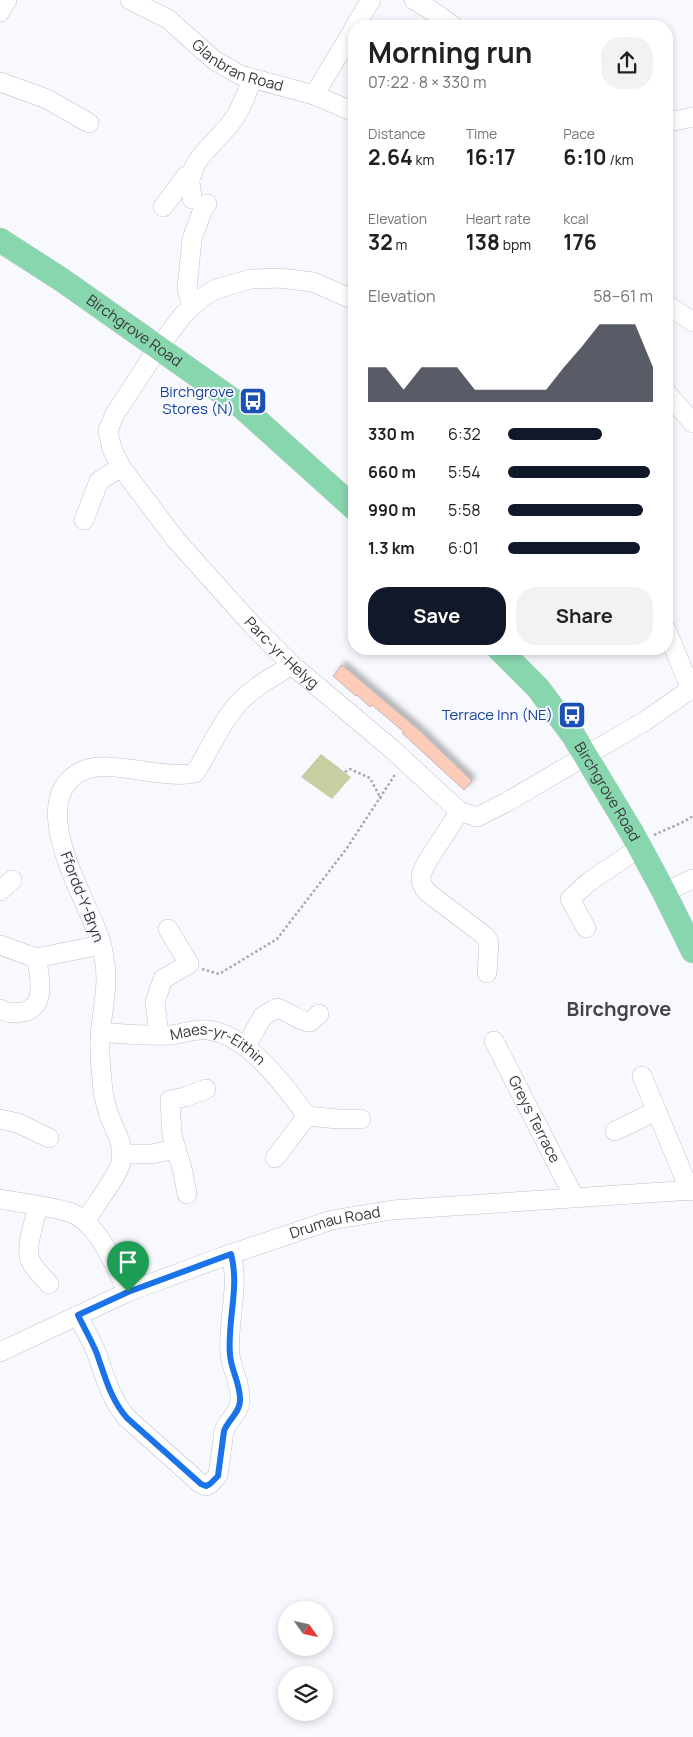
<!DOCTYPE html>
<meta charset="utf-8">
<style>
body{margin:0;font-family:Manrope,sans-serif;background:#f2f2f2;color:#202124;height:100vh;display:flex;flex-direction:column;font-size:19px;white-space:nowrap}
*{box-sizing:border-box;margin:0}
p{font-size:16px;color:#757577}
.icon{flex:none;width:28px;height:28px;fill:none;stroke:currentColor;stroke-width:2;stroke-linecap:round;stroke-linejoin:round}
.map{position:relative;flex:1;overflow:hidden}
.details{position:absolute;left:348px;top:20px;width:325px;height:635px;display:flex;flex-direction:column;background:#fff;border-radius:20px;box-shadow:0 2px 8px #0003}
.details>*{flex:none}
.needle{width:32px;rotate:124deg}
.controls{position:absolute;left:278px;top:1601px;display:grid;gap:10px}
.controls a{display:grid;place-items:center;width:55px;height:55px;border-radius:50%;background:#fff;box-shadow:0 2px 8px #0003;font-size:25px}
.pin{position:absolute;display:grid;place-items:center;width:42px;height:42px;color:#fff;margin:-51px -21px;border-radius:50% 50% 50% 0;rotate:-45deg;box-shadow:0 0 5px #0007}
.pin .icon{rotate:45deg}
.round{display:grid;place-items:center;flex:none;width:52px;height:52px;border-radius:20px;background:#f2f2f2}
.overview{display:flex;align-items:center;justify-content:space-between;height:85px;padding:0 20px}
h1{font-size:28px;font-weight:700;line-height:38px}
.figures{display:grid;grid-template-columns:repeat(3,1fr);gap:8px;height:85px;padding:5px 20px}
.figures div{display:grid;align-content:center}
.figures b{font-size:21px;font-weight:700}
.figures small{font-size:14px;font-weight:400}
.figures p{font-size:14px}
.chart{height:140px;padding:10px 20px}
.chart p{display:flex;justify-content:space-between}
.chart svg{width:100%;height:90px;margin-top:5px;fill:#111827;opacity:.7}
.button{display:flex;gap:10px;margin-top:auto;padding:10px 20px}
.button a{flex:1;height:58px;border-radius:20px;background:#111827;color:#fff;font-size:20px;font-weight:700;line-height:58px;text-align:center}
.button a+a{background:#f2f2f2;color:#202124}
ul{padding:0 20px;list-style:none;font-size:16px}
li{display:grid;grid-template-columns:80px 60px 1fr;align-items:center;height:38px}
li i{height:12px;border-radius:6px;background:#111827}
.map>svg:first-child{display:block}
.green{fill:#c9cda2}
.building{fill:#fcccb9;stroke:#bfb6b3;filter:url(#shadow)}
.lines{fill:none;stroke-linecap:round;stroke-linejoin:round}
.minor-casing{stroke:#c0c1c9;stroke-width:20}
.major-casing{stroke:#d7d7d8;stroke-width:25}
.path{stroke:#a8a9ad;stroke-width:2.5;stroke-dasharray:2.5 2.5;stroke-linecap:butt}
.minor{stroke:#fff;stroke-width:19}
.major{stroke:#88d6ae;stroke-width:24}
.route-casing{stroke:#fff;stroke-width:10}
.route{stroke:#1a73e8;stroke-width:6}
.labels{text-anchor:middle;stroke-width:4;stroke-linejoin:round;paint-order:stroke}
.street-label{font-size:15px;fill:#37383b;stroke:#f8f9fe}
.transit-label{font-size:15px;fill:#164399;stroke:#f8f9fe;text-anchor:end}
.district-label{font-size:20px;font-weight:bold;fill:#42444a;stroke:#f8f9fe}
</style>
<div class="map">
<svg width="693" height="1737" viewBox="0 0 693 1737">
<defs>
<filter id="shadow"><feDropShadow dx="4" dy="-4" stdDeviation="2.5" flood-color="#0004"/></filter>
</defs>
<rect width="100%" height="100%" fill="#f8f9fe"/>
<path class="green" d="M 321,754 L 351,777 L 332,799 L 301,777 Z"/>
<path class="building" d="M 342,665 L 420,731 L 472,781 L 464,790 L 402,733 L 404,732 L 372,705 L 370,707 L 357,695 L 356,696 L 333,676 Z"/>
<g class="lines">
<g class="minor-casing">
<g id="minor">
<path id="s1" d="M 130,0 L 168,19 L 214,60 L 240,75 L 314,95 L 354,112"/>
<path d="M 414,0 L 437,14 L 453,26"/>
<path d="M 0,12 L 7,0"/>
<path d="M 355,26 L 371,0"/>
<path d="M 0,82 L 47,99 L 89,123"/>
<path d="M 314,95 L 354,29"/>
<path d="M 666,118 L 674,121 L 693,117"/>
<path d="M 192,199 C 192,193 190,186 190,180 C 192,159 219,139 231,123 C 241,109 247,94 252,78"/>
<path d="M 163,207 L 186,176 L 193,173"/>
<path id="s2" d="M 354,300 L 313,282 L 280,278 L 251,279 L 216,289 L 201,298 L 183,315 L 158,348 L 115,414 L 108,430 L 112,449 L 121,467 L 176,540 L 254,627 L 292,665 L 393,750 L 459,811 L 477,817 L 507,802 L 645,721 L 691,689 L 666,629"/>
<path d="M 666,304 L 693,322"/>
<path d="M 192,306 L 187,289 L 192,239 L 203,209 L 207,204"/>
<path d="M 666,392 L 693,423"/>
<path d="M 84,520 L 99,481 L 121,467"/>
<path d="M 459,811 C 452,827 421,865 421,878 C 421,884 424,888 427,892 L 485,936 L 489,942 L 487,973"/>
<path d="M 0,891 L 12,880"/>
<path d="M 664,892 L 693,879"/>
<path d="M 586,928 L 570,899 L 590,881 L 639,848"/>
<path d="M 0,945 L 36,958 L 101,945"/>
<path d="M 0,1009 C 9,1014 13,1013 23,1012 C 47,1008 40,975 36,958"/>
<path id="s3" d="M 100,1032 C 123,1034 147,1036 170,1035 C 182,1034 196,1028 208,1030 C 248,1035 284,1085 307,1116"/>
<path d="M 159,1035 L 155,1002 L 163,979 L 189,964 L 168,929"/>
<path id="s4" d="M 494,1041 L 574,1197"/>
<path d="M 246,1046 L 263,1016 L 277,1008 C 290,1012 297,1021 310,1022 L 319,1014"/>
<path d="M 642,1076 L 690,1191"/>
<path d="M 0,1119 L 18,1123 L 49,1138"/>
<path d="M 615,1131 L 656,1111"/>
<path d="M 121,1154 L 152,1154 L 176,1149"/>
<path d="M 275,1158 L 307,1116 L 338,1119 L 361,1119"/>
<path d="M 187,1194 L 182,1168 L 172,1135 L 170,1100 L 185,1097 L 206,1089"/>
<path d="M 0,1199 C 21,1203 50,1206 69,1212 C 98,1221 115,1267 128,1292"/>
<path d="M 38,1206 C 35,1219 25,1248 30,1260 C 34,1269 43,1277 49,1284"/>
<path d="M 85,1221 C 95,1205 118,1177 122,1159 C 125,1144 112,1126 108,1112 C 105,1102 102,1090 102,1079 C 100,1063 99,1045 101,1029 C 103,1005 109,982 104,958 C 103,948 100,938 96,929 C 81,890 26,798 82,771 C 109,758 162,780 195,773 C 209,751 219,726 236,706 C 251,688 273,677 292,665"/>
<path d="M 78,1315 C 84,1328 92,1341 97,1354 C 105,1377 111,1400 127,1418 L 201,1484 L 206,1486 L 210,1484 L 218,1475 L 224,1431 C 228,1420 240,1412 240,1400 C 241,1385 232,1370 230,1355 C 227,1320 240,1288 231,1254"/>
<path id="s5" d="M 0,1352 L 128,1292 L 222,1257 L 332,1220 L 392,1210 L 693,1190"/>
</g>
</g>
<g class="major-casing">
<g id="major">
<path id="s6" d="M 0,240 L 62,280 L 241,406 L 354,508"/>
<path id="s7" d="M 499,649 L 538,688 L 573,735 L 632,833 L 664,892 L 693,951"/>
</g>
</g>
<g class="path">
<path d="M 345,772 L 350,769 L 370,778 L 381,799"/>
<path d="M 654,835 L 683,822 L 693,816"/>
<path d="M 202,969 L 219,974 L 277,939 L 347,848 L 396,773"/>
</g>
<use href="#minor" class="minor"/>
<use href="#major" class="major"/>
</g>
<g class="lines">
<g class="route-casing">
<path id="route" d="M 231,1254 C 240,1288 227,1320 230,1355 C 231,1370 241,1385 240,1401 C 240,1412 228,1420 224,1431 L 218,1476 L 210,1484 L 206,1486 L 201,1484 L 127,1418 C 111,1400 105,1377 97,1354 C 92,1341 84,1328 78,1315 L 128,1292 Z"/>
</g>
<use href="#route" class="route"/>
</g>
<defs>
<g id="bus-square" transform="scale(1.4375)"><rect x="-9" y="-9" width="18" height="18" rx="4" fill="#1a4fb4" stroke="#f8f9fe"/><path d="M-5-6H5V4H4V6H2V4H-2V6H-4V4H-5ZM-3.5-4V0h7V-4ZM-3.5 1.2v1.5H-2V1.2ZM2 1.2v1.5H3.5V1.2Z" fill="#fff"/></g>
</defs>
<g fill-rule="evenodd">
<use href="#bus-square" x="253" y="401"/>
<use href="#bus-square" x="572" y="715"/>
</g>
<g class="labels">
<g class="street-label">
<text dy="5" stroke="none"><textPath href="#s1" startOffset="128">Glanbran Road</textPath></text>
<text dy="5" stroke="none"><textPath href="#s6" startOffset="162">Birchgrove Road</textPath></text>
<text dy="5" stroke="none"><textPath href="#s2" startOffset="609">Parc-yr-Helyg</textPath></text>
<text dy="5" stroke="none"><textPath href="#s7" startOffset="180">Birchgrove Road</textPath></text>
<text transform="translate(82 897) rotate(69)" y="5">Ffordd-Y-Bryn</text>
<text dy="5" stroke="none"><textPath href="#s3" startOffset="122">Maes-yr-Eithin</textPath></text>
<text dy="5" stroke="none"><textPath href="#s4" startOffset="88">Greys Terrace</textPath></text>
<text dy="5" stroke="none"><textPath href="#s5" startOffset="360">Drumau Road</textPath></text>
</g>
<g class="transit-label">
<text x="234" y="397">Birchgrove<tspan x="234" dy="17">Stores (N)</tspan></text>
<text x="553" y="720">Terrace Inn (NE)</text>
</g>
<g class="district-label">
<text x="619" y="1016">Birchgrove</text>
</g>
</g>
</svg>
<div class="controls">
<a><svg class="needle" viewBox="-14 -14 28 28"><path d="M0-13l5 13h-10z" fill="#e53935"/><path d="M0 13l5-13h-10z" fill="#757577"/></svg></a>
<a><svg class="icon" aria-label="layers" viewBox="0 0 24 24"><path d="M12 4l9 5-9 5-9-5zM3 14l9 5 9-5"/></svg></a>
</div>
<div class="pin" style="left:128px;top:1292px;background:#1e9e55"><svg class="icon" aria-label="arrive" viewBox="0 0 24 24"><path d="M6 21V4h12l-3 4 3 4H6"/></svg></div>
<section class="details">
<div class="overview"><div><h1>Morning run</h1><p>07:22 · 8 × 330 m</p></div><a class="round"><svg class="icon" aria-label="share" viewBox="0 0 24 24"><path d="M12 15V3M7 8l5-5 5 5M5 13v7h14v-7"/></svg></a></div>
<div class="figures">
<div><p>Distance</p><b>2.64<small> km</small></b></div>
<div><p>Time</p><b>16:17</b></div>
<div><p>Pace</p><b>6:10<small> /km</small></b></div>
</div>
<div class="figures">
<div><p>Elevation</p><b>32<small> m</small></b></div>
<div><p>Heart rate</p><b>138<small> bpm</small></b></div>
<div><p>kcal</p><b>176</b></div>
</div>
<div class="chart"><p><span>Elevation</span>58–61 m</p>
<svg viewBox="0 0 160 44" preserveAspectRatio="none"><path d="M0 44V27L10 27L20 38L30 27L40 27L50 27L60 38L70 38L80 38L90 38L100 38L110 27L120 17L130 6L140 6L150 6L160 27V44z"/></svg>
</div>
<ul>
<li><b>330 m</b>6:32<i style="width:65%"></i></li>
<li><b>660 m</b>5:54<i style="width:98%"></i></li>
<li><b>990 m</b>5:58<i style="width:93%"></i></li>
<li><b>1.3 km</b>6:01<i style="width:91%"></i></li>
</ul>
<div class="button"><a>Save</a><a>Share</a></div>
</section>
</div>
